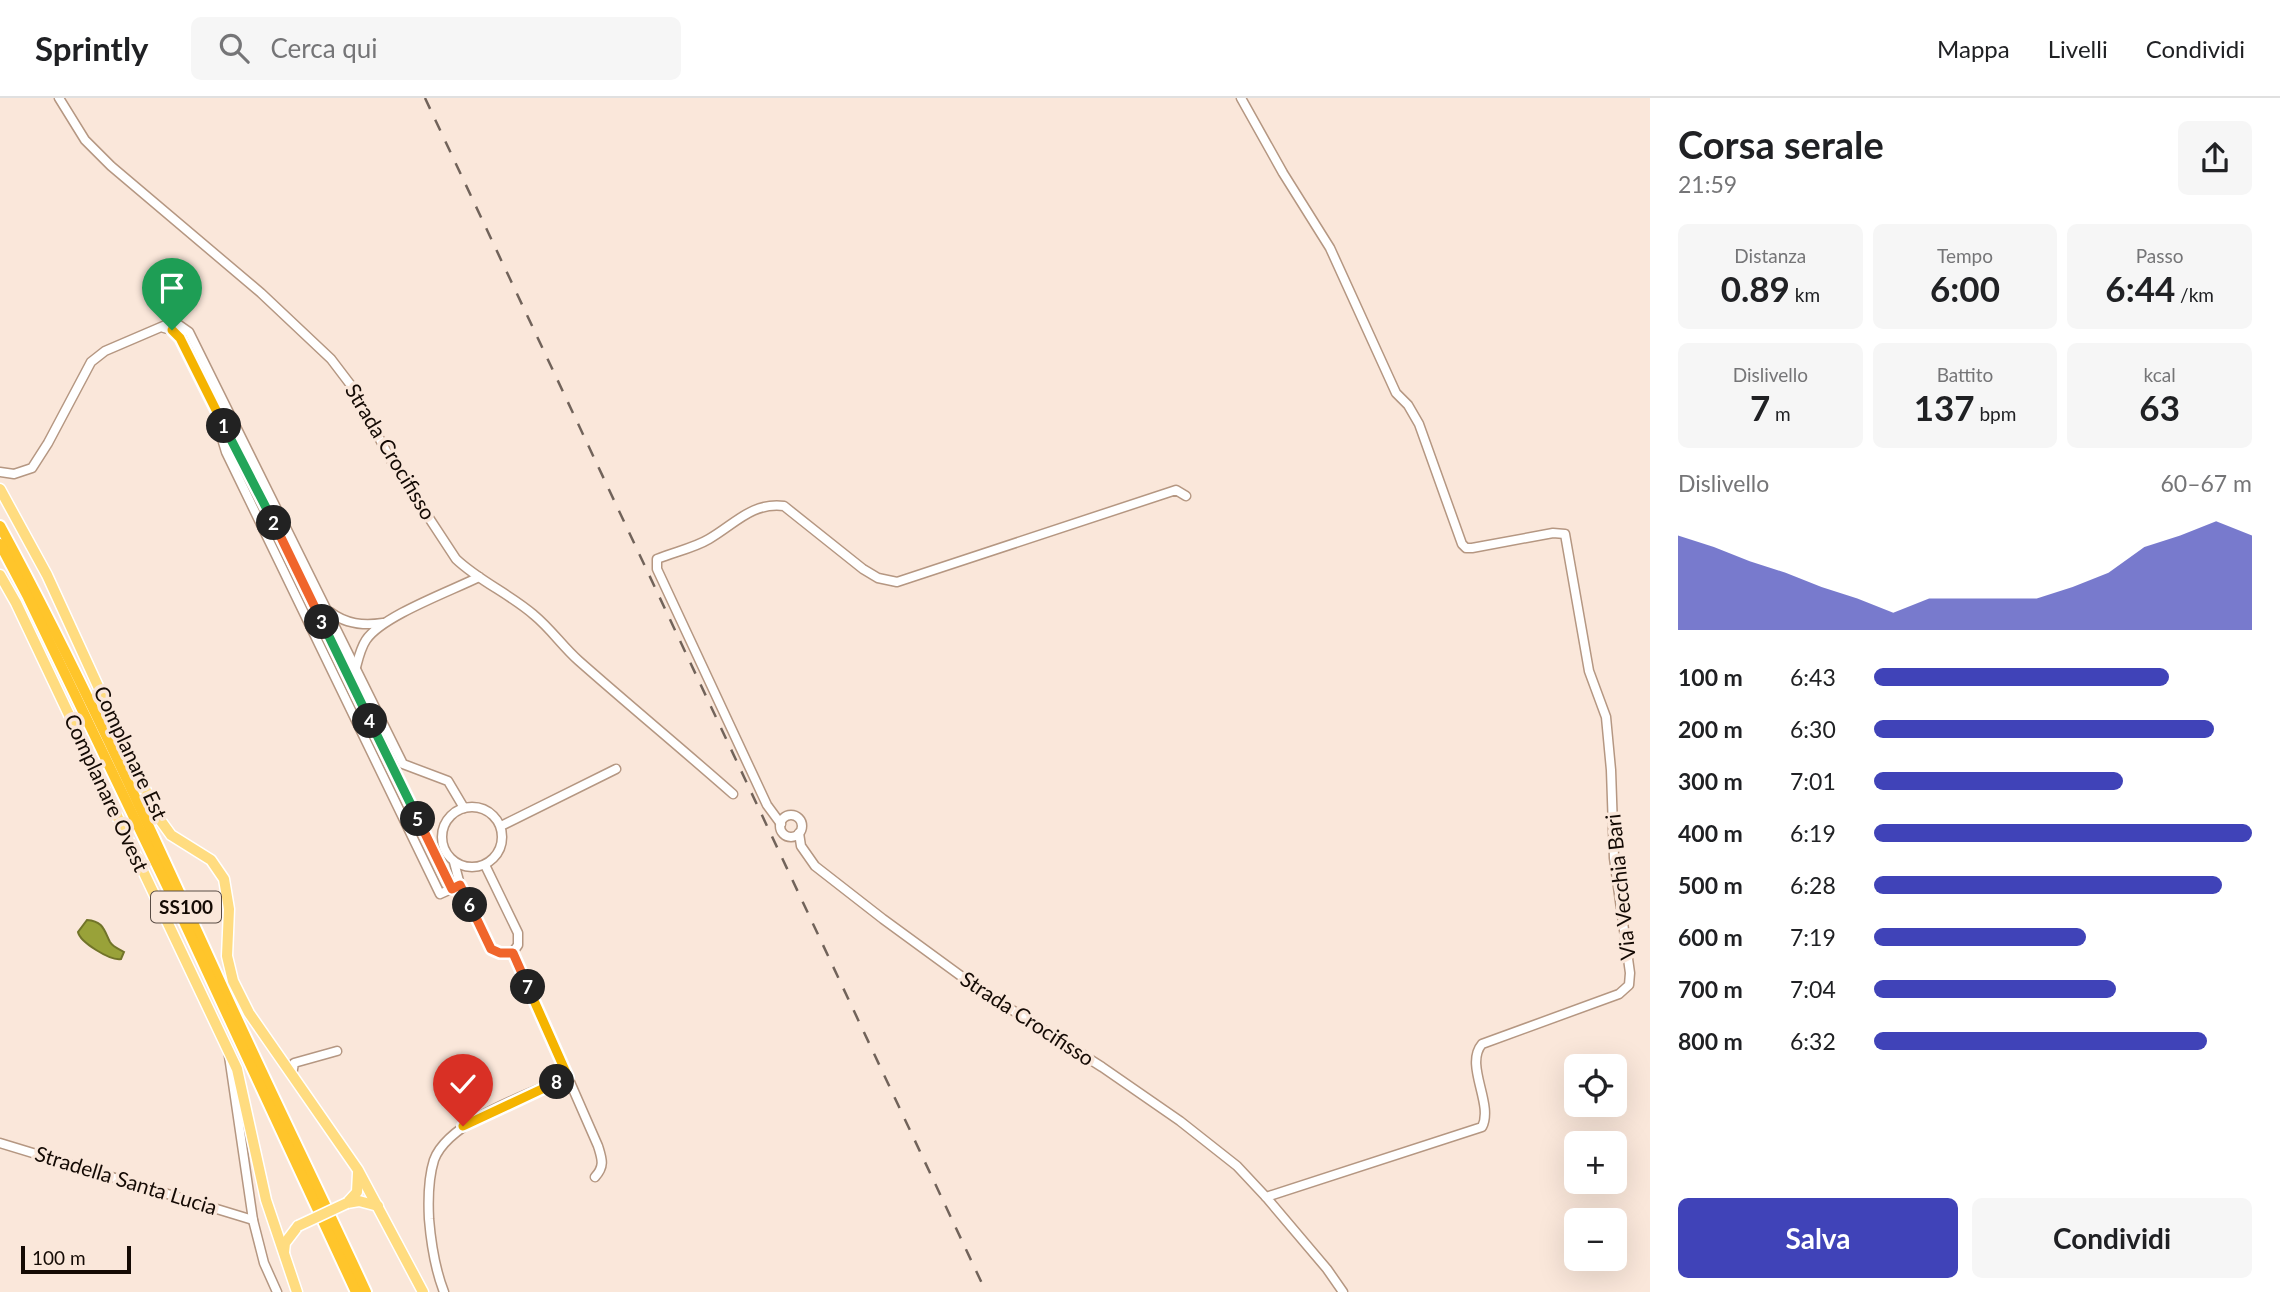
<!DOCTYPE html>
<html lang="it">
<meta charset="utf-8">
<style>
body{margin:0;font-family:Lato,sans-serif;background:#f6f6f6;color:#202124;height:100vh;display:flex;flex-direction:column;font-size:26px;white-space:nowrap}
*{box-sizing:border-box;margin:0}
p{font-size:23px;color:#757577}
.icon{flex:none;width:38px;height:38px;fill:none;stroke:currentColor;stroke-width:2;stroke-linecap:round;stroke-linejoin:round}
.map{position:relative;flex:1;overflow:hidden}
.details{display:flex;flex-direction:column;background:#fff;width:630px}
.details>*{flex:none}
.buttons{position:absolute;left:1564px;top:956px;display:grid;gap:14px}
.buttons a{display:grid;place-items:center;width:63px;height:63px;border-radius:10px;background:#fff;box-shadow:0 7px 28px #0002;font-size:35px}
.scale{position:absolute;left:21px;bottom:18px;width:110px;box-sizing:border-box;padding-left:7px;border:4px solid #140a04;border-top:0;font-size:19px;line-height:24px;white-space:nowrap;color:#140a04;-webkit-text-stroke:5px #fae7da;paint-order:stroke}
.pin{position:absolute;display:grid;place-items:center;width:60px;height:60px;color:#fff;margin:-72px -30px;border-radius:50% 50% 50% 0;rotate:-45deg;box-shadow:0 0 7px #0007}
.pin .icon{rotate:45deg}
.km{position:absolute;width:35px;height:35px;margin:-18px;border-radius:50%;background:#222;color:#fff;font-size:19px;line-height:35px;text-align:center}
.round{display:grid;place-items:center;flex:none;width:74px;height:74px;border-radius:10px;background:#f6f6f6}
.headline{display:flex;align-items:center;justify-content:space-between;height:119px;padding:0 28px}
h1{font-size:38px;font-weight:700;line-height:52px}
.metrics{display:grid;grid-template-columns:repeat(3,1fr);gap:10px;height:119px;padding:7px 28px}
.metrics div{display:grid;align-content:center;border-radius:10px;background:#f6f6f6;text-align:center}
.metrics b{font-size:35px;font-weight:700}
.metrics small{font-size:19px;font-weight:400}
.metrics p{font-size:19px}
.chart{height:196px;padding:14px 28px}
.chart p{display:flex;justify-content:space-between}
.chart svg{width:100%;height:126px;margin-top:7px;fill:#4043b8;opacity:.7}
.primary-button{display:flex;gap:14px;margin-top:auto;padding:14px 28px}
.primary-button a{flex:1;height:80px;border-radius:10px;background:#4043b8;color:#fff;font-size:28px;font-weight:700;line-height:80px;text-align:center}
.primary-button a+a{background:#f6f6f6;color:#202124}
ul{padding:0 28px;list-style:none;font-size:23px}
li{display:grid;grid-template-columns:112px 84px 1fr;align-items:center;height:52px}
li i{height:18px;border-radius:9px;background:#4043b8}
header{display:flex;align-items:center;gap:42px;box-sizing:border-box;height:98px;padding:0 35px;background:#fff;border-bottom:2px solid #e0e0e0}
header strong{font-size:33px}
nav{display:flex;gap:38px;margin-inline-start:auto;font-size:24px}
.search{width:490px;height:63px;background:#f6f6f6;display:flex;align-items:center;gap:18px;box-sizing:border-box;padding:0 24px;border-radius:10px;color:#757577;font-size:26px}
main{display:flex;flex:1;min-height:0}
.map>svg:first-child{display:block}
.water{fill:#99a239;stroke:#717429;stroke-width:2}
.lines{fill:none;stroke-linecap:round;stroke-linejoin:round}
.minor-casing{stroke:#b59782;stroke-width:11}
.major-casing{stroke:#fff;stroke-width:13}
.highway-casing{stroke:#fff;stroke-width:14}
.minor{stroke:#fff;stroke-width:8}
.major{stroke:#ffdc80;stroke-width:10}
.highway{stroke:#ffc52b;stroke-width:10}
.rail{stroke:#71635a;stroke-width:2.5;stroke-dasharray:12 12;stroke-linecap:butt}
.major-bridge-casing{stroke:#fff;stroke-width:13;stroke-linecap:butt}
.major-bridge{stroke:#ffdc80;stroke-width:10}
.split-1-casing{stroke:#fff;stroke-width:14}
.split-2-casing{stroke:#fff;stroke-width:14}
.split-3-casing{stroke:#fff;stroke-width:14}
.split-4-casing{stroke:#fff;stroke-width:14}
.split-5-casing{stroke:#fff;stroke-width:14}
.split-6-casing{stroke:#fff;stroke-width:14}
.split-7-casing{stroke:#fff;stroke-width:14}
.split-8-casing{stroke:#fff;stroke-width:14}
.split-9-casing{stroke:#fff;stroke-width:14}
.split-1{stroke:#f5b400;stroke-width:9}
.split-2{stroke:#22a559;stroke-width:9}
.split-3{stroke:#f0652b;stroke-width:9}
.split-4{stroke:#22a559;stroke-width:9}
.split-5{stroke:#22a559;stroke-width:9}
.split-6{stroke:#f0652b;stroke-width:9}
.split-7{stroke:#f0652b;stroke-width:9}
.split-8{stroke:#f5b400;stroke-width:9}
.split-9{stroke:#f5b400;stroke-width:9}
.labels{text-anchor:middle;stroke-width:7;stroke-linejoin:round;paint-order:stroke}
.shield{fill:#fae7da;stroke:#594c44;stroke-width:2}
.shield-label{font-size:19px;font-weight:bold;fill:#140a04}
.street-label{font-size:21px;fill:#140a04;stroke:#fae7da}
</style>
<header>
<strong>Sprintly</strong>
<div class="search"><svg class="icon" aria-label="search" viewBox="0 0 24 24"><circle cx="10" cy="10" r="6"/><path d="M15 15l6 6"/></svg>Cerca qui</div>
<nav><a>Mappa</a><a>Livelli</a><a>Condividi</a></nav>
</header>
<main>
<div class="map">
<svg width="1650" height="1194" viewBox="0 0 1650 1194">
<rect width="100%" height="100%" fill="#fae7da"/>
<path class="water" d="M 87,822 C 103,823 104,832 110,844 C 113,849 119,851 124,854 L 121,861 C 110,863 80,844 78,834 Z"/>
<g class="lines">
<g class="minor-casing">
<g id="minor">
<path d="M 59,0 L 85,42 L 111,68 L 261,195 L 331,261 L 350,286 L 391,362 L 456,461 C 479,483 510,496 534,517 C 551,531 563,549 579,563 C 630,608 682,651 733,696"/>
<path d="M 1241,0 L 1283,75 L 1330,150 L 1396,295 L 1408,307 L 1419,326 L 1462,446 L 1466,450 L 1472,450 L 1553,435 L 1565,436 L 1589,573 L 1606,619 L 1611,672 L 1614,760 L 1630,875 L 1629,887 L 1619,896 L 1482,946 C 1464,967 1494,1006 1482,1029 L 1266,1099 L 1327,1171 L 1343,1194"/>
<path d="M 164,230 L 172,232 L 180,240 L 259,395 L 451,791"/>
<path d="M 216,321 L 226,354 L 440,796 L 460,787"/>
<path d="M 0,374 L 14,376 L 32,370 L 48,345 L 91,264 L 105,253 L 168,226 L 179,227 L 189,234 L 403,666 L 448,683 L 464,710"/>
<path d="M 330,514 C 346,526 363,528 383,525"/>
<path d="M 355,573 C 358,562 360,551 366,542 C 382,518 451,493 479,479"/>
<circle cx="472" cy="739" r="30"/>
<circle cx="791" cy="728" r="11"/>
<path d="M 781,726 L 767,707 L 657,471 L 657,461 C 674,454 694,450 709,441 C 735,426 752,404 784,408 L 863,471 L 878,480 L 897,484 L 1176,392 L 1186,398"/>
<path d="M 501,728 L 616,671"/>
<path d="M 799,735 L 801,748 L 815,768 L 883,821 L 976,889 L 1102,969 L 1180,1023 L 1237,1068 L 1266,1099"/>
<path d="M 454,764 L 460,787 L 491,851 L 501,855 L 513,854"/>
<path d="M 485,767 L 518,835 L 518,847 L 513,854 L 598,1048 C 602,1061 605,1068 595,1079"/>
<path d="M 229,958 L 253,1122 L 264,1165 L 277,1194"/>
<path d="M 292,977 L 294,965 L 337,953"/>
<path d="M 0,1045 L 253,1122"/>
<path d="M 444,1194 C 435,1171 431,1145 429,1121 C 428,1101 428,1081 434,1062 C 448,1023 531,995 568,979"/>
</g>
</g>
<g class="major-casing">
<g id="major">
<path d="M 0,391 L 47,477 L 158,719 L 171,737 L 211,762 L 224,781 L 229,811 L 227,858 L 233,883 L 249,915 L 358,1072 L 423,1194"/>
<path d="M 0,477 L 16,505 L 237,971 L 266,1102 L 297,1194"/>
<path d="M 347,1105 L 357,1094 L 358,1075"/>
<path d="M 347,1105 L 359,1103 L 378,1108"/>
<path d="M 284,1154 L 285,1145 L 298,1128"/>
</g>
</g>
<g class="highway-casing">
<g id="highway">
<path d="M 0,428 C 79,574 148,726 217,877 C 265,983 317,1088 366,1194"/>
<path d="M 0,446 L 28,499 L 180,815 L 356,1194"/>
</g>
</g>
<use href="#minor" class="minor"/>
<use href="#major" class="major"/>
<use href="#highway" class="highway"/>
<path class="rail" d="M 425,0 L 986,1194"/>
<g class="major-bridge-casing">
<path id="major-bridge" d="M 298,1128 L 347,1105"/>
</g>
<use href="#major-bridge" class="major-bridge"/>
</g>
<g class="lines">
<g class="split-1-casing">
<path id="split-1" d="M 172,232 L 180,240 L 224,328"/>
</g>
<g class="split-2-casing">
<path id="split-2" d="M 224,328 L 274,425"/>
</g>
<g class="split-3-casing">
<path id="split-3" d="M 274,425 L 322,524"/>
</g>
<g class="split-4-casing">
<path id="split-4" d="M 322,524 L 370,623"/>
</g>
<g class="split-5-casing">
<path id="split-5" d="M 370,623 L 418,721"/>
</g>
<g class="split-6-casing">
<path id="split-6" d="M 418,721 L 452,791 L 460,787 L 470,807"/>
</g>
<g class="split-7-casing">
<path id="split-7" d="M 470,807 L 491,851 L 500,855 L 513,855 L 528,889"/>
</g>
<g class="split-8-casing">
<path id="split-8" d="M 528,889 L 568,979 L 557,984"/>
</g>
<g class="split-9-casing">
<path id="split-9" d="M 463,1028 L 557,984"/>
</g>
<use href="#split-1" class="split-1"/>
<use href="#split-2" class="split-2"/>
<use href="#split-3" class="split-3"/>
<use href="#split-4" class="split-4"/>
<use href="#split-5" class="split-5"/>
<use href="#split-6" class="split-6"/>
<use href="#split-7" class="split-7"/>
<use href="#split-8" class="split-8"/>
<use href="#split-9" class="split-9"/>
</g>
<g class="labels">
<rect class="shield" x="151" y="793.5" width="70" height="31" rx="5"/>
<g class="shield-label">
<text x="186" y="816">SS100</text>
</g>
<g class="street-label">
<text transform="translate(390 354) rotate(59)" y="7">Strada Crocifisso</text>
<text transform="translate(130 655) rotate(65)" y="7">Complanare Est</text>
<text transform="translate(106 695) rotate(65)" y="7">Complanare Ovest</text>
<text transform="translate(1621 789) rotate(-96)" y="7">Via Vecchia Bari</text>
<text transform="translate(1027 921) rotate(33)" y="7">Strada Crocifisso</text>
<text transform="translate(126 1083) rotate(17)" y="7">Stradella Santa Lucia</text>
</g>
</g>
</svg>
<div class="buttons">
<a><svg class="icon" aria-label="locate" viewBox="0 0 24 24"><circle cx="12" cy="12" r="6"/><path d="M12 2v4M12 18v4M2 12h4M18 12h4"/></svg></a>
<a>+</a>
<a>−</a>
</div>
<div class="scale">100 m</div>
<div class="pin" style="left:172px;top:232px;background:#1e9e55"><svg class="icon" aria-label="arrive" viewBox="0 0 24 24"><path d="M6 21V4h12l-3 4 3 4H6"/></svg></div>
<div class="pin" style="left:463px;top:1028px;background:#d93025"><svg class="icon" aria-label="check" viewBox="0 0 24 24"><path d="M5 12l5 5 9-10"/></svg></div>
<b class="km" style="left:224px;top:328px">1</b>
<b class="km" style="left:274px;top:425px">2</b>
<b class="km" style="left:322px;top:524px">3</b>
<b class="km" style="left:370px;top:623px">4</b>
<b class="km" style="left:418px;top:721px">5</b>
<b class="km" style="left:470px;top:807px">6</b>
<b class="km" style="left:528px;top:889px">7</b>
<b class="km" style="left:557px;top:984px">8</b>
</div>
<section class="details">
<div class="headline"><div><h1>Corsa serale</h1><p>21:59</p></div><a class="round"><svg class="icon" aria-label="share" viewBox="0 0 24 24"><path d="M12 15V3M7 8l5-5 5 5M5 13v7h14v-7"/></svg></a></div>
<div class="metrics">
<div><p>Distanza</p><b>0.89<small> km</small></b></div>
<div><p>Tempo</p><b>6:00</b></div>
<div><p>Passo</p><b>6:44<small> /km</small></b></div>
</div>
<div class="metrics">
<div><p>Dislivello</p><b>7<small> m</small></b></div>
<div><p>Battito</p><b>137<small> bpm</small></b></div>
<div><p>kcal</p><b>63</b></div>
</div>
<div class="chart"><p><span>Dislivello</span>60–67 m</p>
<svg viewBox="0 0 160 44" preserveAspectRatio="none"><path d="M0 44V11L10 15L20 20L30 24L40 29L50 33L60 38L70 33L80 33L90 33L100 33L110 29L120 24L130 15L140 11L150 6L160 11V44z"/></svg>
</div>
<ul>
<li><b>100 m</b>6:43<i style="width:78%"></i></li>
<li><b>200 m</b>6:30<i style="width:90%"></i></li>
<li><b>300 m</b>7:01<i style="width:66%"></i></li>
<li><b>400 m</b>6:19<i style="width:100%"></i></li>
<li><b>500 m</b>6:28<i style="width:92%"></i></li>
<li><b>600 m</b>7:19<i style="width:56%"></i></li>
<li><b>700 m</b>7:04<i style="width:64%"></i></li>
<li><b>800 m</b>6:32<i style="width:88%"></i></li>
</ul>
<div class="primary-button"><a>Salva</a><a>Condividi</a></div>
</section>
</main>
